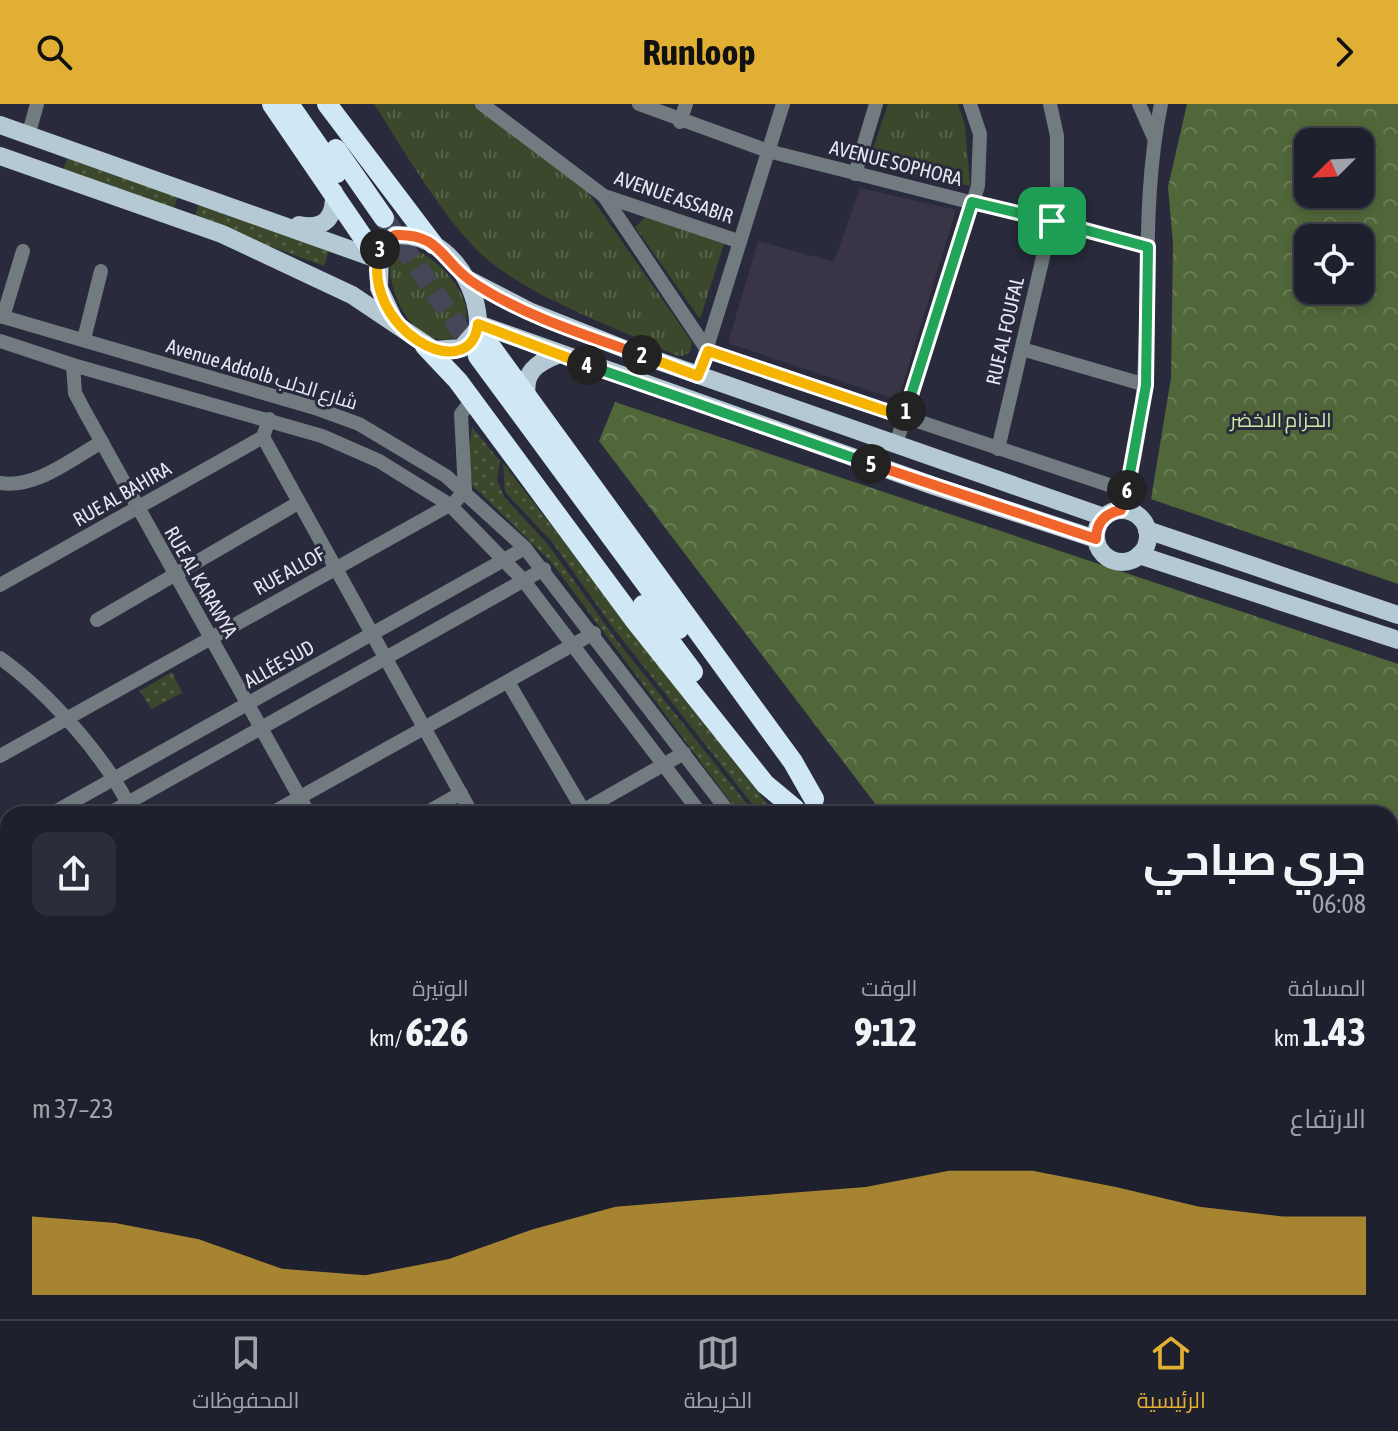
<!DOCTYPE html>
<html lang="ar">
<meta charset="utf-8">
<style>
body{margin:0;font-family:"Asap Condensed",Cairo,sans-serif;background:#2c2d3a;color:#f1f3f6;direction:rtl;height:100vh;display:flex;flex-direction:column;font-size:30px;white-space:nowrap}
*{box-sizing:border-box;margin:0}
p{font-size:26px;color:#a1a3aa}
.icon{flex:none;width:44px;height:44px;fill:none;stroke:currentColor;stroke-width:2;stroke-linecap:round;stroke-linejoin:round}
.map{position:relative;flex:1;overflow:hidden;direction:ltr}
.details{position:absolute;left:0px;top:702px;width:1398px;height:514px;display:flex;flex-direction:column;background:#1f202e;border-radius:24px 24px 0 0;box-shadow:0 4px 12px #0003,0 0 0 2px #3c3e4a;direction:rtl}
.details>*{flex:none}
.needle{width:52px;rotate:246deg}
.fabs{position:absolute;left:1294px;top:24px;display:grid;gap:16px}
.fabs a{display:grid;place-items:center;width:80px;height:80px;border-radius:16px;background:#1f202e;box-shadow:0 4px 12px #0003,0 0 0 2px #3c3e4a;font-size:40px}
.pin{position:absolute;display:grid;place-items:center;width:68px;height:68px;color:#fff;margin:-34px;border-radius:16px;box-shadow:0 4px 12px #0006}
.km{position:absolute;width:40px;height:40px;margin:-20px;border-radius:50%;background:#222;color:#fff;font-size:22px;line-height:40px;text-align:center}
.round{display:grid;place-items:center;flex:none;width:84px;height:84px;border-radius:16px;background:#2c2d3a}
.headline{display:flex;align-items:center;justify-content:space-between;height:136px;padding:0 32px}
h1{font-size:44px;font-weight:700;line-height:60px}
.stats{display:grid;grid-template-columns:repeat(3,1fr);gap:12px;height:136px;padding:8px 32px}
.stats div{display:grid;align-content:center}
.stats b{font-size:40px;font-weight:700}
.stats small{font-size:22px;font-weight:400}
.stats p{font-size:22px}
.chart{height:224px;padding:16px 32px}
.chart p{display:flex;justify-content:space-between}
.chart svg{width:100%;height:144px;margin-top:8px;fill:#e1af34;opacity:.7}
header{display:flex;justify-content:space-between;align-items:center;height:104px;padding:0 32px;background:#e1af34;color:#111;font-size:36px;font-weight:700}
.tab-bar{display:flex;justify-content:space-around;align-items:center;height:112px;border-top:2px solid #3c3e4a;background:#1f202e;font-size:22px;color:#a1a3aa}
.tab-bar a{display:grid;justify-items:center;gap:4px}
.tab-bar .on{color:#e1af34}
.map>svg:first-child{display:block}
.education{fill:#393546}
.grass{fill:url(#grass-tufts)}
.forest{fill:url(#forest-crowns);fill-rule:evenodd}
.garden{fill:url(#garden-dots)}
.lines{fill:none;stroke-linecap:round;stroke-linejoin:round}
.highway-tunnel{stroke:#454758;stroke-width:20;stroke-dasharray:20 10;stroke-linecap:butt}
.minor{stroke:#717b80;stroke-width:14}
.major{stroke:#b5c9d5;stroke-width:18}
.highway{stroke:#d0e8f6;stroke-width:20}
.split-1-casing{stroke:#fff;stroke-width:16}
.split-2-casing{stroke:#fff;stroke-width:16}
.split-3-casing{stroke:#fff;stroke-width:16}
.split-4-casing{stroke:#fff;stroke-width:16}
.split-5-casing{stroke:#fff;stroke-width:16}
.split-6-casing{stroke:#fff;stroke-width:16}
.split-7-casing{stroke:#fff;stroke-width:16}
.split-1{stroke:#22a559;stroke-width:10}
.split-2{stroke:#f5b400;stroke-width:10}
.split-3{stroke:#f0652b;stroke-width:10}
.split-4{stroke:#f5b400;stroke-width:10}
.split-5{stroke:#22a559;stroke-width:10}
.split-6{stroke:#f0652b;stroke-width:10}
.split-7{stroke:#22a559;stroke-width:10}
.labels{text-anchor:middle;stroke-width:6;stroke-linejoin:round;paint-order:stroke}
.street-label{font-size:20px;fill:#e6e7f3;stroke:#292b3d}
.park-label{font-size:20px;fill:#c7e9a1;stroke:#292b3d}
</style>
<header><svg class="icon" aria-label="forward" viewBox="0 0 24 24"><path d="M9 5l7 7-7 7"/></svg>Runloop<svg class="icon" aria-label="search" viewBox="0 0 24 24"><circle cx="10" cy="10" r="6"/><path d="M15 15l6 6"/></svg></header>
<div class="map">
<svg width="1398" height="1215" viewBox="0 0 1398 1215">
<defs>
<pattern id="grass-tufts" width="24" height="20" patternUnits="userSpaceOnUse" patternTransform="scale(2)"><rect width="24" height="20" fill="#3b482b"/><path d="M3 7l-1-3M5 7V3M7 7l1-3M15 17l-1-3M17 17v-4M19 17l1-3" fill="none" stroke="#57624a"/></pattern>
<pattern id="forest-crowns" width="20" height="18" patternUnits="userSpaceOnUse" patternTransform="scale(2)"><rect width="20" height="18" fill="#516639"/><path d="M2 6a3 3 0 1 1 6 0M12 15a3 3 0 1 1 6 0" fill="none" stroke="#6a7c56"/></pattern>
<pattern id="garden-dots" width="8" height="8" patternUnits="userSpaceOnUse" patternTransform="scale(2)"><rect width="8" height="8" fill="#3b482b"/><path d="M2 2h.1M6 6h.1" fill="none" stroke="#57624a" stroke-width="1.8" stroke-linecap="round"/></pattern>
</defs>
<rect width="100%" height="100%" fill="#292b3d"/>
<path class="education" d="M 860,84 L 956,106 L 898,296 L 728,239 L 758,137 L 834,158 Z"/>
<g class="grass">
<path d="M 374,0 L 477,0 L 582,80 L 692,238 L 690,248 L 683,252 L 675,251 C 616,223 521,191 476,145 C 436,103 405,48 374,0 Z"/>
<path d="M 888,0 L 958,0 L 965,21 L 970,82 L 868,60 Z"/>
<path d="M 649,110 L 724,140 L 700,215 L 635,123 Z"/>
<path d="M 400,142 C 433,143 488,202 458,232 C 415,252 383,184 391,149 Z"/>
</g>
<g class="forest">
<path d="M 1187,0 L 1398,0 L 1398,480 L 1151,395 L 1171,274 L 1173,140 L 1168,83 ZM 1308,38 L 1360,38 L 1360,90 L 1308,90 ZM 1308,134 L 1360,134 L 1360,186 L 1308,186 Z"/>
<path d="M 615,298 L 1398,560 L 1398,1215 L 1290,1215 L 1284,1208 L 1390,1208 L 1390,710 L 883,710 L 599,337 Z"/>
</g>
<g class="garden">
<path d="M 68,53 L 178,93 L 173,107 L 62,68 Z"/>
<path d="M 199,100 L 329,146 L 324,162 L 194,115 Z"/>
<path d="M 472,323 L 500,357 L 497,376 L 505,394 L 547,439 L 615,534 L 755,710 L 742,710 L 733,701 L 552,459 L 472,381 L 469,346 Z"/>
<path d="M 503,359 L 775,710 L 760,710 L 614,525 L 552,438 L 505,388 Z"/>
<path d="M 172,568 L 182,589 L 151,605 L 140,587 Z"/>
<path d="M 766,1208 L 1127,1208 L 1130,1215 L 763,1215 Z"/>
</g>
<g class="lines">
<path class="highway-tunnel" d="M 384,114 L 478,252"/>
<g class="minor">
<path d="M 482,0 L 604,92 L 738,137"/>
<path d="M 639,0 L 768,47 L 1148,143"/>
<path d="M 1139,0 L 1154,34"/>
<path d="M 680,18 L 686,0"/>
<path d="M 28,32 L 37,0"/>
<path d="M 855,70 L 876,0"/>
<path d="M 604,92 L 708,247 L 1127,387"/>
<path d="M 0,212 L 315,304 L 359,320 L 446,372 L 525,444 L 730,710"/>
<path d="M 3,213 L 23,147"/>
<path d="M 84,235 L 101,167"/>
<path d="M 0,237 L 73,261 L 322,332 L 379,357 L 450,401 L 524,477 L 701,710"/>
<path d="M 1022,245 L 1146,281"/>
<path d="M 73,261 L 75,289 L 85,308 L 309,710"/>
<path d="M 698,272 L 783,0"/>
<path d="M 269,315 L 263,333 L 472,710"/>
<path d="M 896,340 L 978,82 L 980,30 L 970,0"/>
<path d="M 998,345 L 1057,93 L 1057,32 L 1050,0"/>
<path d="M 0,379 C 36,385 71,355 102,338"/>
<path d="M 1121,406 C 1164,273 1133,134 1161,0"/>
<path d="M 0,481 L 263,333"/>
<path d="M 97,516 L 298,399"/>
<path d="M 0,554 C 48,588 109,656 133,710"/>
<path d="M 508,578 L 583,706"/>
<path d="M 0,652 L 455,398 L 465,386 L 461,310 L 472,296"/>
<path d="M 51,710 L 525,444"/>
<path d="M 108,710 L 544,465"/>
<path d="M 270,710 L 594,529"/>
<path d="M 424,710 L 461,689"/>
<path d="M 577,710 L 684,649"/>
<path d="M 0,739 L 8,735"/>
<path d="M 0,771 L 8,767"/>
<path d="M 0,791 L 8,806"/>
<path d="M 0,859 L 8,855"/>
<path d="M 0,943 L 8,939"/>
<path d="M 0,1031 L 8,1027"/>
<path d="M 0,1157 L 8,1159"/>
<path d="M 182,1208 L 210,1215"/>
<path d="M 513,1208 L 541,1215"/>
<path d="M 110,1215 L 113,1208"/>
<path d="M 379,1215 L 381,1208"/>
<path d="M 482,1215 L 484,1208"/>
<path d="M 557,1215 L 559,1208"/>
<path d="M 637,1215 L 639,1208"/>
<path d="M 731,1215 L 734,1208"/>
<path d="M 756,1215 L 759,1208"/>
</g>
<g class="major">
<path d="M 0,21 L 377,155"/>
<path d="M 0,52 L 222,130 L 352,191 L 434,246 L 461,244 L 478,225 C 480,179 445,129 395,131 L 380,145 L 379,184 L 395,218"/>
<path d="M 299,121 C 325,126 335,114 334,88"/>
<path d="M 467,175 L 529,207 L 627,246 L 1104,413"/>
<path d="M 478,220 L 934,382 L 1096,435"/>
<path d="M 527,293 C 523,269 536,259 557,251"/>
<circle cx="1122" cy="432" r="26"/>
<path d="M 1147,426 L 1398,511"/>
<path d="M 1139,451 L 1398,536"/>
</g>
<g class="highway">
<path d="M 272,0 L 377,154"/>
<path d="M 289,0 L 337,69"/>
<path d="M 327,0 L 433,140"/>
<path d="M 336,45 L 384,114"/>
<path d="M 478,225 L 793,658 L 814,695"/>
<path d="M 425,242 L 458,277 L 636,518 L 765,680 L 795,705"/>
<path d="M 478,252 L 679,525"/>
<path d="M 643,501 L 693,568"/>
<path d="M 1204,1208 L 1210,1215"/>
<path d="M 1239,1208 L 1245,1215"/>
</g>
</g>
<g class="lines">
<g class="split-1-casing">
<path id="split-1" d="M 906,307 L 972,98 L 1052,117"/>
</g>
<g class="split-2-casing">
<path id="split-2" d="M 642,251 L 698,272 L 708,247 L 904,313 L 906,307"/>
</g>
<g class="split-3-casing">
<path id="split-3" d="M 380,145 L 395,131 C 440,129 442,157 471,177 C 521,211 585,231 642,251"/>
</g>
<g class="split-4-casing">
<path id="split-4" d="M 380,145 C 358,224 470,285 478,220 L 587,261"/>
</g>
<g class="split-5-casing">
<path id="split-5" d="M 587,261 L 871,360"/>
</g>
<g class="split-6-casing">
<path id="split-6" d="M 871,360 L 1096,435 C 1096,419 1105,409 1121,406 L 1127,386"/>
</g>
<g class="split-7-casing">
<path id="split-7" d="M 1052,117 L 1148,143 L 1146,281 L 1127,386"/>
</g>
<use href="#split-1" class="split-1"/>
<use href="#split-2" class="split-2"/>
<use href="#split-3" class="split-3"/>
<use href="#split-4" class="split-4"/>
<use href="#split-5" class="split-5"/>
<use href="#split-6" class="split-6"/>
<use href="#split-7" class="split-7"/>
</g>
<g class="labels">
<g class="street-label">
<text transform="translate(896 59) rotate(14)" y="7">AVENUE SOPHORA</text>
<text transform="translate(674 93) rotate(19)" y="7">AVENUE ASSABIR</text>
<text transform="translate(1005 227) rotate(-77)" y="7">RUE AL FOUFAL</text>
<text transform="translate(262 270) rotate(17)" y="7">Avenue Addolb شارع الدلب</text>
<text transform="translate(122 390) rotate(-30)" y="7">RUE AL BAHIRA</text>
<text transform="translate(289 467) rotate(-29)" y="7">RUE ALLOF</text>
<text transform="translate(201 478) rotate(60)" y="7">RUE AL KARAWYA</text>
<text transform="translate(279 560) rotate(-29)" y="7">ALLÉE SUD</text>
</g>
<g class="park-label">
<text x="1281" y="323">الحزام الاخضر</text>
</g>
</g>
</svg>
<div class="fabs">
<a><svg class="needle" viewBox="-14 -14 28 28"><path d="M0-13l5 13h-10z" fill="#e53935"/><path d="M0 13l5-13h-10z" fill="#a1a3aa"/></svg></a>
<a><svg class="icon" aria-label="locate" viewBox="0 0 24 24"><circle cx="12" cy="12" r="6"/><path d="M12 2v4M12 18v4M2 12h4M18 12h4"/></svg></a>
</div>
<div class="pin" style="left:1052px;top:117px;background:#1e9e55"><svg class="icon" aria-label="arrive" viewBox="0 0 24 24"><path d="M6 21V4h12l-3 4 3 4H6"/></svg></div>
<b class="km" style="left:906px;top:307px">1</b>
<b class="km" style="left:642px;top:251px">2</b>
<b class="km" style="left:380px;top:145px">3</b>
<b class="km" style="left:587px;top:261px">4</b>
<b class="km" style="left:871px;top:360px">5</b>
<b class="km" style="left:1127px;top:386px">6</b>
<section class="details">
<div class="headline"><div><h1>جري صباحي</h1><p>06:08</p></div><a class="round"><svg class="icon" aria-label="share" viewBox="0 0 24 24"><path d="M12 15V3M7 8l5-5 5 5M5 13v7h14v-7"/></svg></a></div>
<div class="stats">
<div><p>المسافة</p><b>1.43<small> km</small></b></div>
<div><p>الوقت</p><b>9:12</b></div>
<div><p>الوتيرة</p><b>6:26<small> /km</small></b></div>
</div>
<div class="chart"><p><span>الارتفاع</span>23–37 m</p>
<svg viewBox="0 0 160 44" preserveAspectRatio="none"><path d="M0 44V20L10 22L20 27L30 36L40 38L50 33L60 24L70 17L80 15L90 13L100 11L110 6L120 6L130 11L140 17L150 20L160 20V44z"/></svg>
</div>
</section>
</div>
<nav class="tab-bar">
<a class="on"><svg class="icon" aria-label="home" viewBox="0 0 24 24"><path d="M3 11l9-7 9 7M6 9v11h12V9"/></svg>الرئيسية</a>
<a><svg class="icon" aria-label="map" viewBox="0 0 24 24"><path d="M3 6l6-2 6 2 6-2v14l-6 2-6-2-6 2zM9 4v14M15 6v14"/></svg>الخريطة</a>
<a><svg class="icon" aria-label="saved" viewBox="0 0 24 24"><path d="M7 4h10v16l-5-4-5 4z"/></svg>المحفوظات</a>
</nav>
